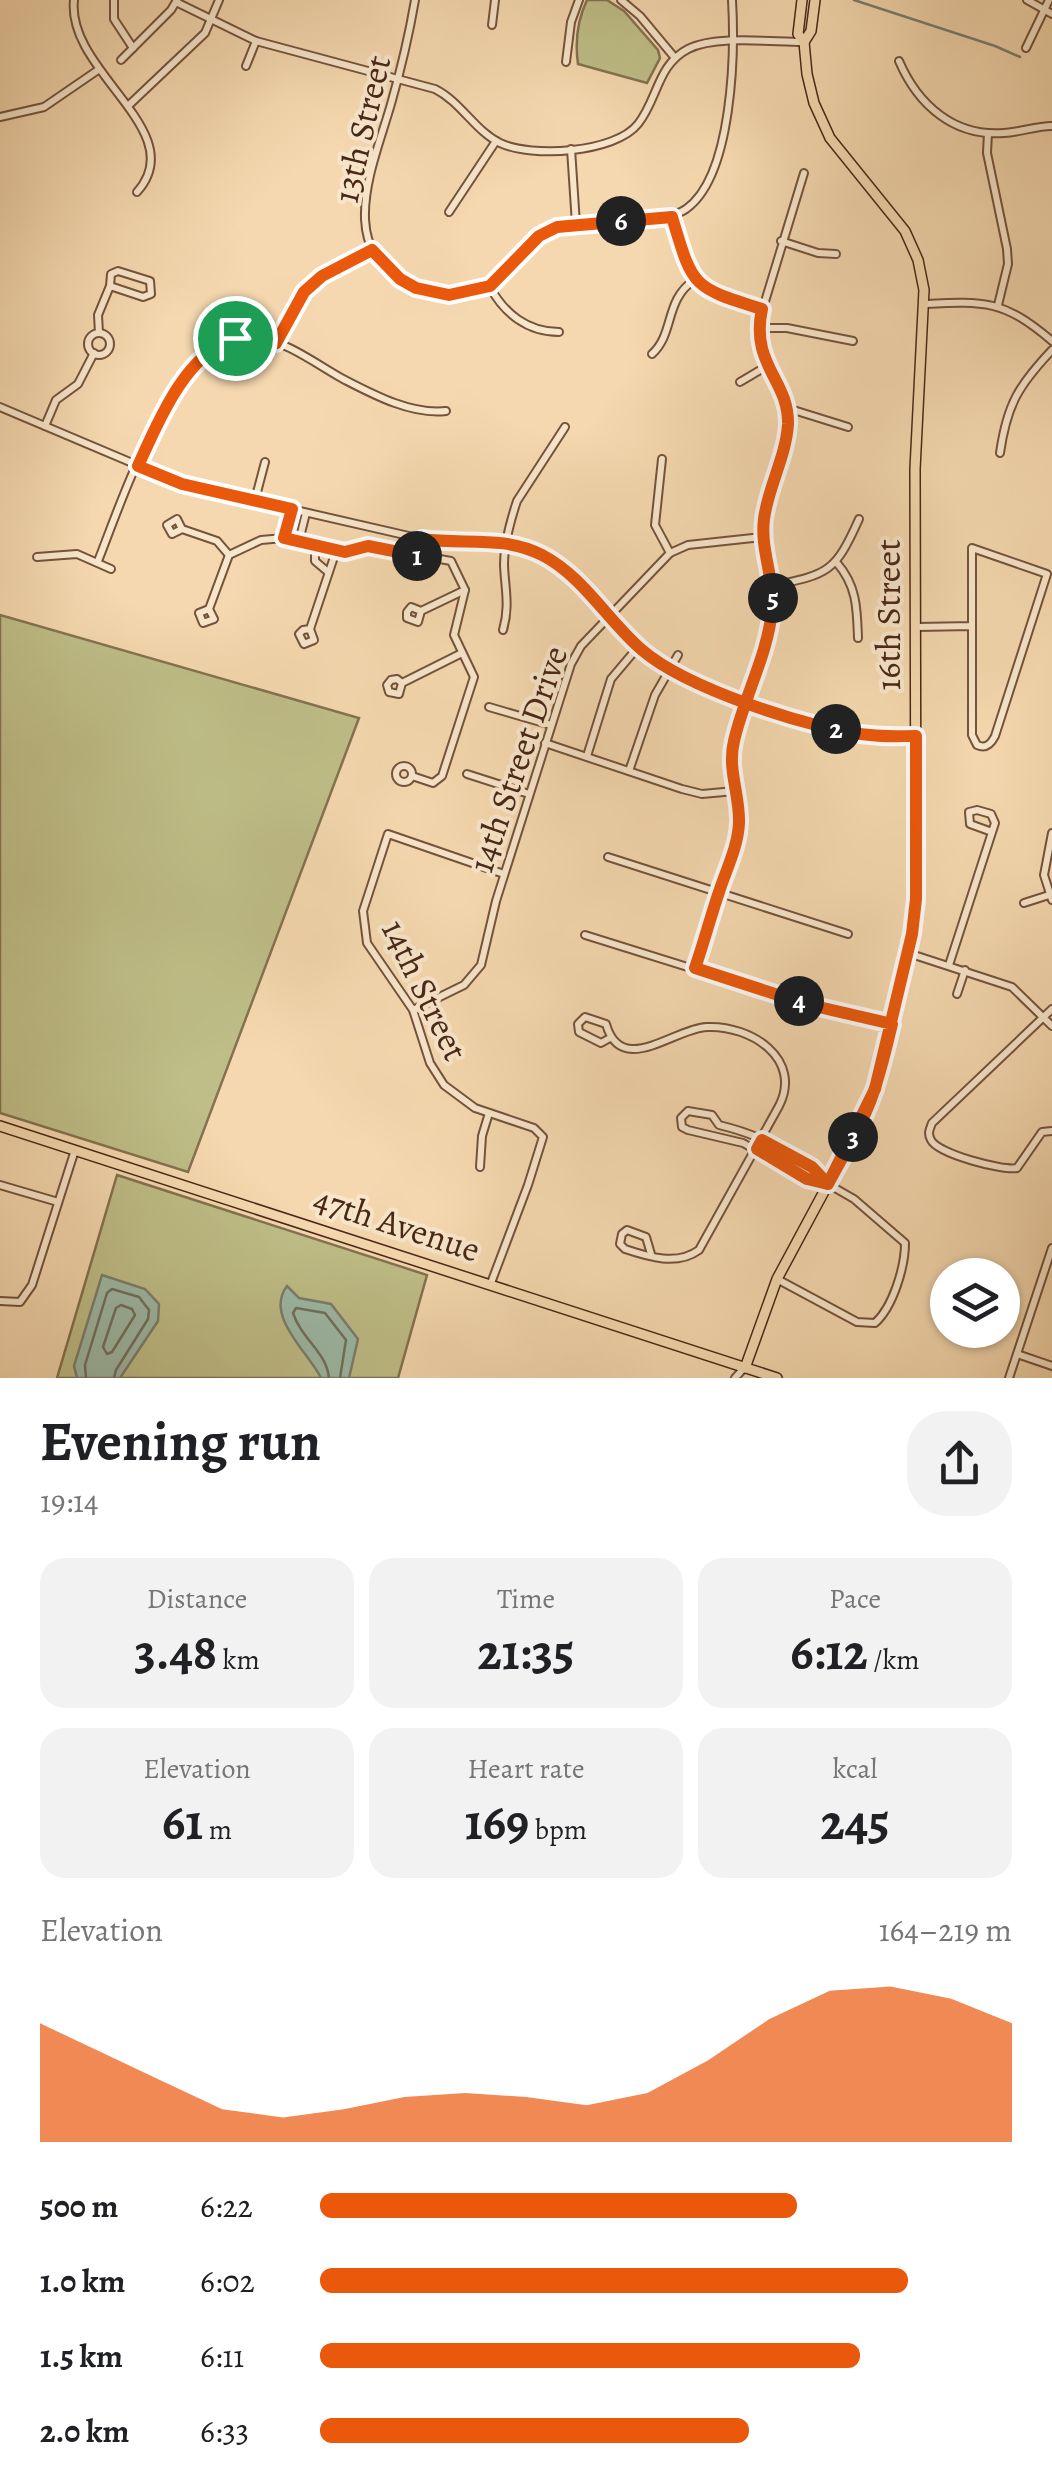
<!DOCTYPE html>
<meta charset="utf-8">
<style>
body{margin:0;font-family:Alegreya,serif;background:#f2f2f2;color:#202124;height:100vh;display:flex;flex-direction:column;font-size:38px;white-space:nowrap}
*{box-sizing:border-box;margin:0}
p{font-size:32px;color:#757577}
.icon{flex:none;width:55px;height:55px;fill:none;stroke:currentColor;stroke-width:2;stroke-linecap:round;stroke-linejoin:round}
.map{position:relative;height:1378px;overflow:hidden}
.drawer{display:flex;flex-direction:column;background:#fff;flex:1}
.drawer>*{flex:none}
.buttons{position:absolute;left:930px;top:1258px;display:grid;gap:20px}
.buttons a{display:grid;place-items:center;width:90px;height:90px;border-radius:50%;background:#fff;box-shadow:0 2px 8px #0004;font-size:50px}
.pin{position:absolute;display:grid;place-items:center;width:85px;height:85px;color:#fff;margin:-42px;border:5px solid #fff;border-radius:50%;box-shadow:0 2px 10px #0007}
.km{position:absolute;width:50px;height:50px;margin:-25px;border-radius:50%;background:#222;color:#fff;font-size:28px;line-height:50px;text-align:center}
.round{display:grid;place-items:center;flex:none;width:105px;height:105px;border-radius:40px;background:#f2f2f2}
.head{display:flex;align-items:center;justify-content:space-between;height:170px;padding:0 40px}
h1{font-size:55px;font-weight:600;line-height:75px}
.metrics{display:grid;grid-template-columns:repeat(3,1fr);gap:15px;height:170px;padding:10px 40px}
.metrics div{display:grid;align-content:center;border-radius:25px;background:#f2f2f2;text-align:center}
.metrics b{font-size:50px;font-weight:600}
.metrics small{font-size:28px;font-weight:400}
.metrics p{font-size:28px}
.chart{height:280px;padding:20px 40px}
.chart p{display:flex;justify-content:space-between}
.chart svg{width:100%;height:180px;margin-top:10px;fill:#ea580c;opacity:.7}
ul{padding:0 40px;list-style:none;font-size:32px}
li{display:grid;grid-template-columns:160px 120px 1fr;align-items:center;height:75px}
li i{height:25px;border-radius:12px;background:#ea580c}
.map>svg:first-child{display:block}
.green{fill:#bfbe88;stroke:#847250;stroke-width:2.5}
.water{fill:#9dbaa7;stroke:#7b7f6d;stroke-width:2.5}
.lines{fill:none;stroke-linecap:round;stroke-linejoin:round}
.shore{stroke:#73705f;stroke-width:2.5}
.stream{stroke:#7b7f6d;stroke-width:2.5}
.minor-casing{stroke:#74533d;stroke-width:10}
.major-casing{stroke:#492717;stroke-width:12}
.minor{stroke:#f8e6cb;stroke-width:6}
.major{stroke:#f5d8af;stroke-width:9}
.route-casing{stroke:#fff;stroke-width:20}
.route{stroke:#ea580c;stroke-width:12}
.labels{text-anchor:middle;stroke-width:8;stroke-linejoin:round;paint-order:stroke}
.street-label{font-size:35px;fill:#492717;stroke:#f8e6cb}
</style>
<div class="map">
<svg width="1052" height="1378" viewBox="0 0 1052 1378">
<rect width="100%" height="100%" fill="#f5d8af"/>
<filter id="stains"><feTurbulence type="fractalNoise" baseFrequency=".002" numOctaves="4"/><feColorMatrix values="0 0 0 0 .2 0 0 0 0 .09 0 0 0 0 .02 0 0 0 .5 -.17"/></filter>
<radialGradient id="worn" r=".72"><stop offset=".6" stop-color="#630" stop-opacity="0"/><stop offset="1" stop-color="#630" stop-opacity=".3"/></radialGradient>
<g class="green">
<path d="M 587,0 L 607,0 L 624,11 L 658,50 L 660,58 L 647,83 L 578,64 C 575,43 577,21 587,0 Z"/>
<path d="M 0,615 L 359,718 L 188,1172 L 0,1113 Z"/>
<path d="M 117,1175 L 427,1275 L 398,1378 L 57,1378 Z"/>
</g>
<g class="water">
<path d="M 102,1275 L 145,1289 L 159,1304 L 158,1321 L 120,1378 L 77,1378 L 74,1366 Z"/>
<path d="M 287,1286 L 299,1298 L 331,1304 L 358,1339 L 349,1378 L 321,1378 C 309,1353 264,1316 287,1286 Z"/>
</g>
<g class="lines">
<g class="shore">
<path d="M 121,1305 L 132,1309 L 135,1315 L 112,1352 L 107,1354 L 103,1347 L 116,1308 Z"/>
<path d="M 86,1378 L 85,1365 L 107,1293 L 112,1289 L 139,1297 L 149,1310 L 148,1319 L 116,1370 L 114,1378"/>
<path d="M 329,1378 C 326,1351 302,1340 293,1313 L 296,1308 L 325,1313 L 346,1340 L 340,1378"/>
</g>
<path class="stream" d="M 854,0 L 995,46 L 1020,57"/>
<g class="minor-casing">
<g id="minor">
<path d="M 74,0 C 66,72 192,131 137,192"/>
<path d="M 114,0 L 114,19 L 133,48"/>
<path d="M 415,0 C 409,35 401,69 391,104 C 373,167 331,255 418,289 C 440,297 472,297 492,285 C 511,273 520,249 539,236 C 564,218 606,222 635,220 C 653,218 671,219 686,209 C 733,176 735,52 732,0"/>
<path d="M 621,0 L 640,16 L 675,58"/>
<path d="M 1027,0 L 1052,14"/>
<path d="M 176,2 L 256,41 L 435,89 C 461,102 475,131 500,143 C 532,158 615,153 638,124 C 658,99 657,65 688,49 C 716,35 771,42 803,42"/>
<path d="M 492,25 L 495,0"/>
<path d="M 1026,48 L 1049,0"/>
<path d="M 121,60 L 171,10 L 177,0"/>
<path d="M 899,61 C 918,105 954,137 1004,133 C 1021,132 1036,126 1052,126"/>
<path d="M 566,62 L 571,22 L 579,0"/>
<path d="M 246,66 L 256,41"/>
<path d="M 129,105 L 205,33 L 219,0"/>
<path d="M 0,117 L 44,107 L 98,70"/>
<path d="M 988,133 L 987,153 L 1007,249 L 1008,264 L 998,305"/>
<path d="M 571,149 L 576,224"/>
<path d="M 449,212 L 496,141"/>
<path d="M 672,217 C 694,288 690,286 762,309"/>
<path d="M 781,241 L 818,253 L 836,254"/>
<path d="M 118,271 L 150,281 L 151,294 L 143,297 L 110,286 L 111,274 Z"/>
<path d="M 490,287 C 504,313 527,332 559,332"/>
<path d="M 925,304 C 985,301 1004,300 1052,341"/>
<path d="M 759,328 L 787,328 L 853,341"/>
<path d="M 99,333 L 98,315 L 110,286"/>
<circle cx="99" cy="344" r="11"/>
<path d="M 277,343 L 304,292 L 322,277 L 372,250"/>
<path d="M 652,354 C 675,333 664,301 694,280"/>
<path d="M 740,382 L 767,366"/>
<path d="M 0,407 L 182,484 L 422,539 L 494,540 L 517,545 L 557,564 L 638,647 L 686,680 L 815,724 L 872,736 L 916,735"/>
<path d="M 787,408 L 848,427"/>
<path d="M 45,426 L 56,400 L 78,384 L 94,353"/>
<path d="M 1000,453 C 1007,404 1019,385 1052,350"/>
<path d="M 662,459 L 655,525 L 670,553"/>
<path d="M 255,500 L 265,462"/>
<path d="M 182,529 L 177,519 L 167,525 L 172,534 L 182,529 L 217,541 L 229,555"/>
<path d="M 284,538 L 292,509"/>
<path d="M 299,541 L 306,513"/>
<path d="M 315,546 L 315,561 L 328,572"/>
<path d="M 37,557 L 77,554 L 111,569"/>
<path d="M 98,561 C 122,501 177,329 256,337 C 287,341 319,366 345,380 C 374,395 412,415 446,411"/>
<path d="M 837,563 C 857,586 857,609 858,638"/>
<path d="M 772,586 C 828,574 835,573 859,519"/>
<path d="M 209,609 L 214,619 L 203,623 L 199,613 L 209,609 L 229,555 L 261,540 L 284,538 L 345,553 L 368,546 L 451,561 L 465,590 L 454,635 L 474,677 L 442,776 L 433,783 L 412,776"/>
<path d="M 421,611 L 418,622 L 407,618 L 407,612 L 411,607 L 421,611 L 465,590"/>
<path d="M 917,627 L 972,626 L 972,548 L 1047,574 L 995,736 C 991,744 986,749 977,745 L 972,735 L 972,626"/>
<path d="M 310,629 L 303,630 L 299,634 L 304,644 L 314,640 L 310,629 L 336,551"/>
<path d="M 503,630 C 510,606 505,589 504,565 C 504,543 510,522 517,501 L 565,427"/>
<path d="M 402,683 L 397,679 L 391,680 L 387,685 L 389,692 L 399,694 L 402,683 L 462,653"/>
<path d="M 489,707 L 551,725"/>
<path d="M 545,743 L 682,789 L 702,794 L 735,791"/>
<path d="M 587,756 L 611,679 L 638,647"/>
<circle cx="404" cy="774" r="8"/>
<path d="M 629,771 L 655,695 L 678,655"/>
<path d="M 467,774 L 529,794"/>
<path d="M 1052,833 L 1044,875 L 1052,900"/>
<path d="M 608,857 L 848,934"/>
<path d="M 1024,903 L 1049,895"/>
<path d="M 585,935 L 806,1004 L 891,1023"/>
<path d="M 908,953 L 1012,987 L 1052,1026"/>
<path d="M 949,965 L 995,823 L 991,814 L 977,810 L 969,812 L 970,824 L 992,832"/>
<path d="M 695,969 L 736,842 L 739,820 L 732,774 L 732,749 L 771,618 L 772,586 L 762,537 L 764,516 L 786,441 L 788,423 L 782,394 L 761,349 L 760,318 L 804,173"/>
<path d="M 957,994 L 965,970"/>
<path d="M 1052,1009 L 932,1123 C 930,1129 927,1133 931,1140 C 938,1154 1003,1171 1017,1168 L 1042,1132 L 1052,1131"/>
<path d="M 413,1010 L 464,985 L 481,965 L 496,901 L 571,664 L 581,646 L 670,553 L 688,545 L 762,537"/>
<path d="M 610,1038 L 601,1043 L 579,1032 L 578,1024 L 585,1017 L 606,1024 C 621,1078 675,1028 707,1027 C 751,1025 803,1059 779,1106 L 699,1250 C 677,1266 649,1257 625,1249 L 620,1244 L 622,1234 L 627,1230 L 646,1237 L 651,1254"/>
<path d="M 480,1167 L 482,1136 L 489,1113"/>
<path d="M 0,1185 L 58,1202"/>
<path d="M 777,1279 L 857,1322 L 875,1323 C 893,1307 905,1267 905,1243 L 854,1199 L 828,1184 L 807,1179 L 743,1143 L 688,1130 L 682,1127 L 681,1118 L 688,1111 L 712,1115 L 719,1125 C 757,1134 801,1154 828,1184"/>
<path d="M 491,1283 L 528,1185 L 543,1137 L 534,1128 L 475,1108 L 444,1085 L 430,1063 L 413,1010 L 367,943 L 363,911 L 388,834 L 504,874"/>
<path d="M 0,1301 L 20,1302 L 32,1285 L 75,1150"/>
<path d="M 1017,1354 L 1052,1366"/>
<path d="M 735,1378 L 744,1368"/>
<path d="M 1009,1378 L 1052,1248"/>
</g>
</g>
<g class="major-casing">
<g id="major">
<path d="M 804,42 L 811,31 L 815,0"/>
<path d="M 0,1126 L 777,1378"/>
<path d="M 745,1368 L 777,1279 L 856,1132 L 875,1089 L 908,953 L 916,899 L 915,469 L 924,290 L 918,260 L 905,231 L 830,138 L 814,103 L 807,74 L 804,42 L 798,34 L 802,0"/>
</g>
</g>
<use href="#minor" class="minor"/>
<use href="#major" class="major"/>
</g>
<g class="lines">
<g class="route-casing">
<path id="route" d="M 235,338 C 185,354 158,422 138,466 L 182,484 L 292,509 L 284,538 L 345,552 L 368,546 L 419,556 L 422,539 C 464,545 503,535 542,555 C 583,576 608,621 642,650 C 686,688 812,730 870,735 C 886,737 901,736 916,736 L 916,899 L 912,934 L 875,1089 L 828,1184 L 812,1167 L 762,1140 L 757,1149 L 807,1179 L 828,1184 C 841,1159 857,1134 868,1107 C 879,1081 885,1052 892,1024 L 806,1004 L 695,968 C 704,942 711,915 720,889 C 727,868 738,846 739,823 C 740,795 727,769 734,741 C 744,697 768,654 772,610 C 775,579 760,550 764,519 C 768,487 786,457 788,424 C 789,380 750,365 762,309 C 691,287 693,287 672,217 L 557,227 L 539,236 L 490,286 L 449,295 L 416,288 L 400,279 L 372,250 L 322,276 L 304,292 L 276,343 L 253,337 L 235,338"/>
</g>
<use href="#route" class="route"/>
</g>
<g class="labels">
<g class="street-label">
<text transform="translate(362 129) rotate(-77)" y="12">13th Street</text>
<text transform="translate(888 615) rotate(-90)" y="12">16th Street</text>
<text transform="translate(518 759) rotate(-71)" y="12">14th Street Drive</text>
<text transform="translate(425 990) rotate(64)" y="12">14th Street</text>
<text transform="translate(397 1224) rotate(18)" y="12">47th Avenue</text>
</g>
</g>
<rect width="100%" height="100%" filter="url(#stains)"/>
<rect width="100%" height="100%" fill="url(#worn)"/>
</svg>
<div class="buttons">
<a><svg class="icon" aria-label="layers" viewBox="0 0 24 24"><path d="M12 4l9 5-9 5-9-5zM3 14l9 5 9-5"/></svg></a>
</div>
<div class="pin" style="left:235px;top:338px;background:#1e9e55"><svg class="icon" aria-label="arrive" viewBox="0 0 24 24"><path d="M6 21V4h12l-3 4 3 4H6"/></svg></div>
<b class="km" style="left:417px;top:556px">1</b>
<b class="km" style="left:836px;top:729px">2</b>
<b class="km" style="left:853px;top:1137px">3</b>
<b class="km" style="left:799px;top:1001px">4</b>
<b class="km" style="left:773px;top:598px">5</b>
<b class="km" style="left:621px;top:221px">6</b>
</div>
<section class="drawer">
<div class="head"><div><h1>Evening run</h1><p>19:14</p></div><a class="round"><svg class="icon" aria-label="share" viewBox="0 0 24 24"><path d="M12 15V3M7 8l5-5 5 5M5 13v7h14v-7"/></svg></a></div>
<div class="metrics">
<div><p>Distance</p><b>3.48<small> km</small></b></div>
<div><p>Time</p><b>21:35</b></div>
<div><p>Pace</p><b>6:12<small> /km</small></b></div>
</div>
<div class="metrics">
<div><p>Elevation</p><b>61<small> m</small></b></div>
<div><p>Heart rate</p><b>169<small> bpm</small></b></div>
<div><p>kcal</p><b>245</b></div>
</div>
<div class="chart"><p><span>Elevation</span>164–219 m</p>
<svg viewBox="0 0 160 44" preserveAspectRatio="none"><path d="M0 44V15L10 22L20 29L30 36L40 38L50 36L60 33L70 32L80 33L90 35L100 32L110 24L120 14L130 7L140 6L150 9L160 15V44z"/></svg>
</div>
<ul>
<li><b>500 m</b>6:22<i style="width:69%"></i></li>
<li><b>1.0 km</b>6:02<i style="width:85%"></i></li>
<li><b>1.5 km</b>6:11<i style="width:78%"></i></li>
<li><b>2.0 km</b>6:33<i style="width:62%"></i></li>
</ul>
</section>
